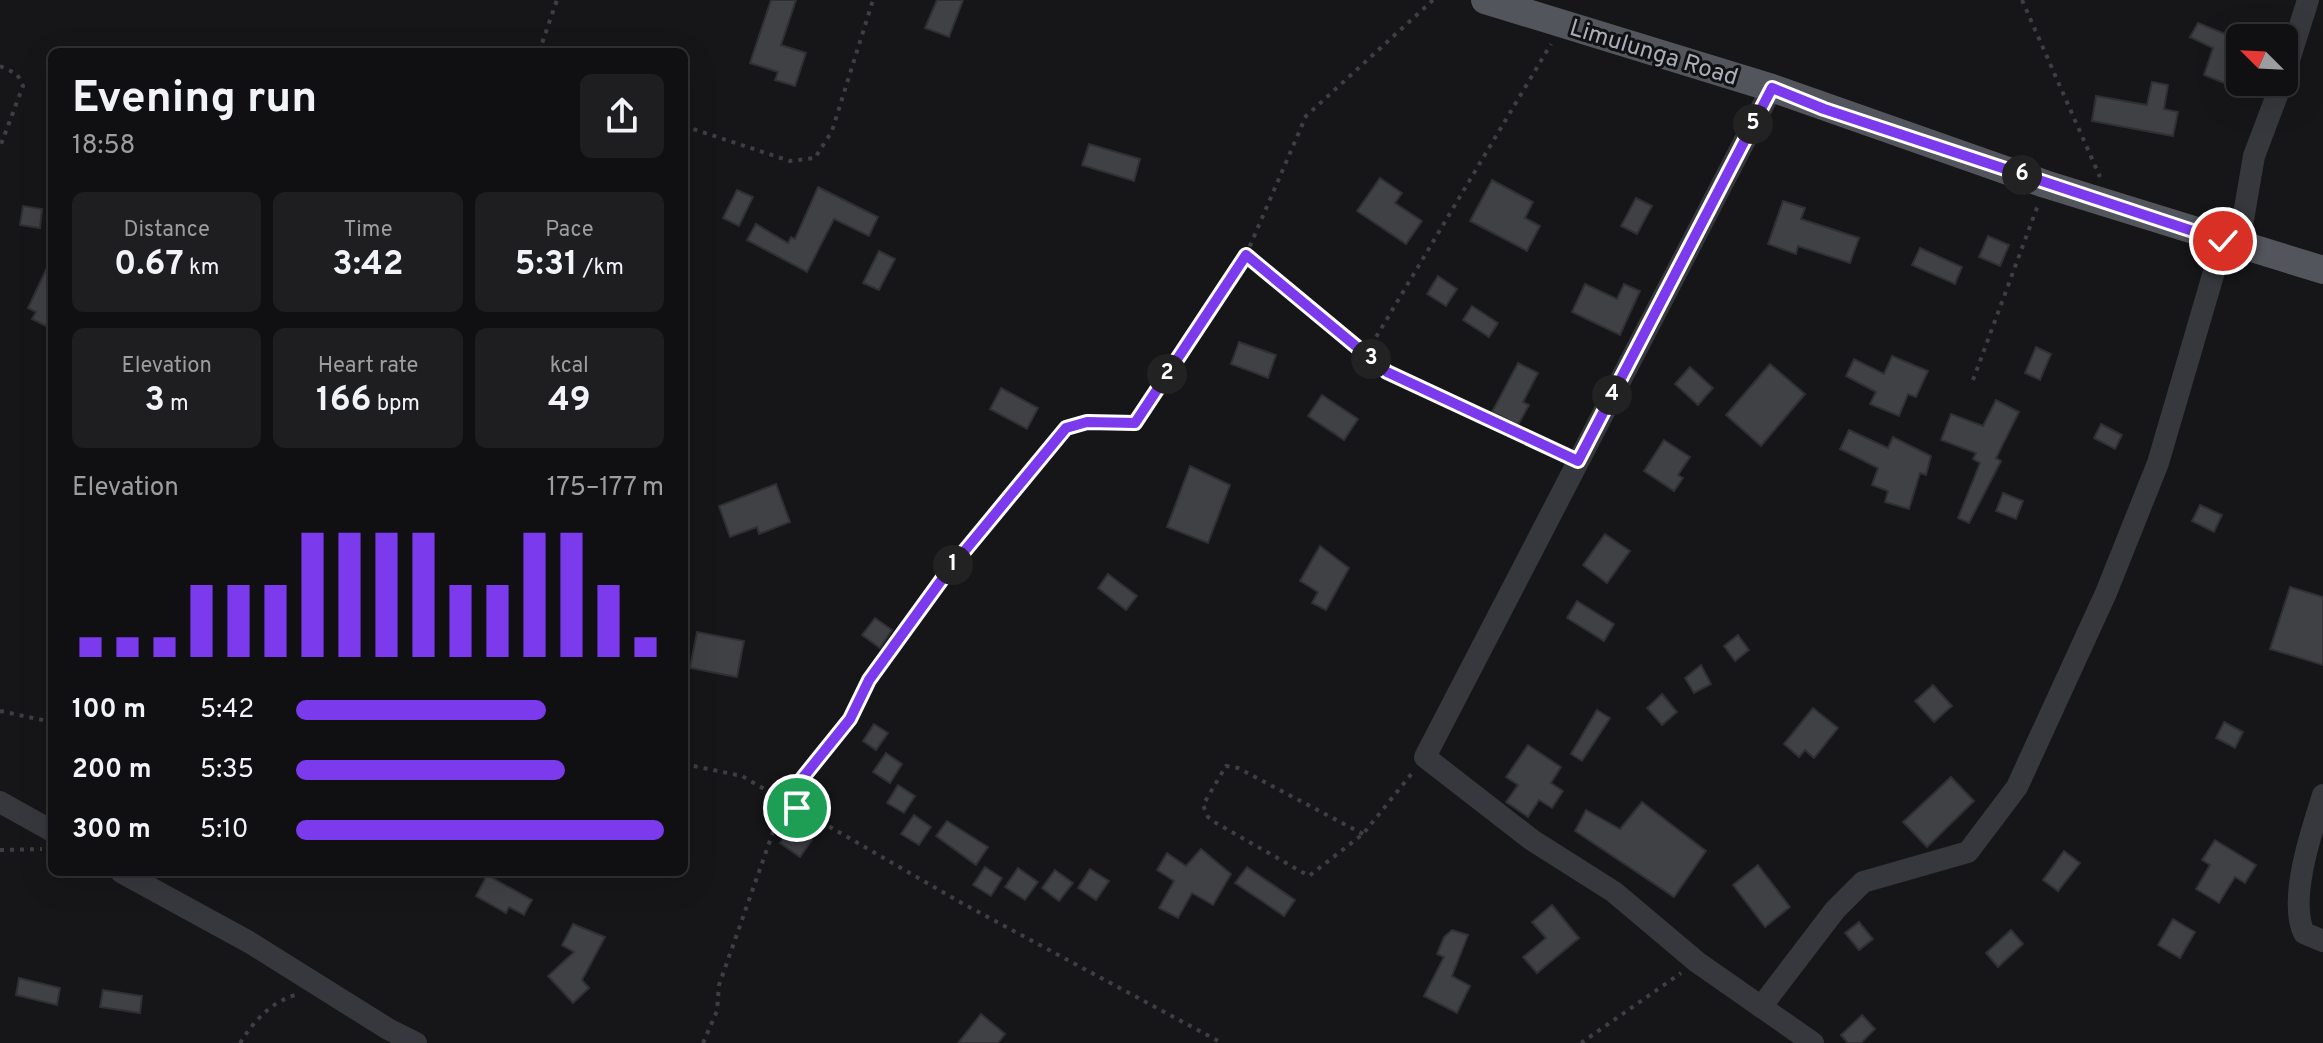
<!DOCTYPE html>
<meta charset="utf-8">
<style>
body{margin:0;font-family:Overpass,sans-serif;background:#1e1e20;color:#f1f3f6;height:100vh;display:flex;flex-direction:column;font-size:30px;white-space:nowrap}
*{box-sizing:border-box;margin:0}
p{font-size:26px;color:#9c9d9f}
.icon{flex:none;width:44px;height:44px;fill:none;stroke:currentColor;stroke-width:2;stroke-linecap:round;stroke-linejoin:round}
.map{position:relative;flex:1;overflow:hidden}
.details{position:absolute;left:48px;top:48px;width:640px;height:828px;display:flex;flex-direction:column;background:#101012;border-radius:12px;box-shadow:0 8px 32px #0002,0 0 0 2px #303032}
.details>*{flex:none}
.needle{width:52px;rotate:294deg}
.tools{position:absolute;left:2226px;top:24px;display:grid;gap:16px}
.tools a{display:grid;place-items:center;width:72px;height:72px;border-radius:12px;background:#101012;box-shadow:0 8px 32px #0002,0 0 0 2px #303032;font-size:40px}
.pin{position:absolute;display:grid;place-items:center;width:68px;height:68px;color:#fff;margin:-34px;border:4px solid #fff;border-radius:50%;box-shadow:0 2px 8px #0007}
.km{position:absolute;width:40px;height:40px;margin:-20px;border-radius:50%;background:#222;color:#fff;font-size:22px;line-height:40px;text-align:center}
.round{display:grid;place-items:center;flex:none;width:84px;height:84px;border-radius:12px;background:#1e1e20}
.head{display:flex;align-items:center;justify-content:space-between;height:136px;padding:0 24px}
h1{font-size:44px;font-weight:700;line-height:60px}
.metrics{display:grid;grid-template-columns:repeat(3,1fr);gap:12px;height:136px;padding:8px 24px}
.metrics div{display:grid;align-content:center;border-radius:12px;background:#1e1e20;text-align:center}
.metrics b{font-size:34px;font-weight:700}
.metrics small{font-size:22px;font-weight:400}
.metrics p{font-size:22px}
.chart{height:224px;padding:16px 24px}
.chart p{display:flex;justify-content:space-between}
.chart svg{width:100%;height:144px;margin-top:8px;stroke:#7c3aed;stroke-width:6}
ul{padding:0 24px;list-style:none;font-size:26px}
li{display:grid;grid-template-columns:128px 96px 1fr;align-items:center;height:60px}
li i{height:20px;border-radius:10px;background:#7c3aed}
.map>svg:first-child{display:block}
.building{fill:#404145;stroke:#303034;stroke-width:2}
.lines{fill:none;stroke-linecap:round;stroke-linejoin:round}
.path{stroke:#3d3f44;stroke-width:4;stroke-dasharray:4 6;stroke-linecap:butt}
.minor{stroke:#37383d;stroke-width:22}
.major{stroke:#53555c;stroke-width:28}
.route-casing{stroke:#fff;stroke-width:16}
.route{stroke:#7c3aed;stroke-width:10}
.labels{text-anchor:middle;stroke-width:6;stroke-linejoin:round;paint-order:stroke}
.street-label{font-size:24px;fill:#a8adb8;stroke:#111113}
</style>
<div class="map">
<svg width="2323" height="1043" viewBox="0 0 2323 1043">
<rect width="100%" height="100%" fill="#161618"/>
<g class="building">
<path d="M 771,0 L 796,0 L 781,45 L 806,53 L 795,86 L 775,80 L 778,72 L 750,63 Z"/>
<path d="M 937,0 L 963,0 L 949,37 L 925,28 Z"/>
<path d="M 2198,23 L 2240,40 L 2240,73 L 2234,87 L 2204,75 L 2213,48 L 2190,37 Z"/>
<path d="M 2152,82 L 2168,85 L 2164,109 L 2178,112 L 2173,136 L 2092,121 L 2096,96 L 2147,105 Z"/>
<path d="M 1089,144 L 1140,159 L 1134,181 L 1082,165 Z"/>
<path d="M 1380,178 L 1402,193 L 1395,203 L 1422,221 L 1406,244 L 1357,211 Z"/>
<path d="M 1492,180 L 1533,202 L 1525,218 L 1540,226 L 1527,251 L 1470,221 Z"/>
<path d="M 818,187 L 878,217 L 869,236 L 834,219 L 807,272 L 747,240 L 756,224 L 788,243 L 791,237 L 795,239 Z"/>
<path d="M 737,190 L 753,197 L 739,226 L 723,218 Z"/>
<path d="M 1636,198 L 1652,206 L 1637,234 L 1621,226 Z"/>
<path d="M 1783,201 L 1805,208 L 1801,219 L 1859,238 L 1850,263 L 1798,246 L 1796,254 L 1768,244 Z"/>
<path d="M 23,206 L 42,209 L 40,228 L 20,225 Z"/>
<path d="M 1988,236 L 2009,245 L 2000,266 L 1979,257 Z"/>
<path d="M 1920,248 L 1962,267 L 1955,284 L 1912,265 Z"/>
<path d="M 879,251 L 895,259 L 879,290 L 863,283 Z"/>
<path d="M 52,257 L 52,320 L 46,326 L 32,319 L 36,312 L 28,308 Z"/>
<path d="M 1438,276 L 1457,289 L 1446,306 L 1427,294 Z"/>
<path d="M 1585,284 L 1617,299 L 1624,284 L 1640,291 L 1620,335 L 1572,312 Z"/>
<path d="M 1472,306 L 1498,323 L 1489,337 L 1463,320 Z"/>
<path d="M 1239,342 L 1276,355 L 1268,378 L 1231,364 Z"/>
<path d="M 2036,347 L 2051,354 L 2040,380 L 2025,373 Z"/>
<path d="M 1892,356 L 1928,371 L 1916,397 L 1908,394 L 1899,416 L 1870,404 L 1876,392 L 1846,376 L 1854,359 L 1884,374 Z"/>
<path d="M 1518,363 L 1538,373 L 1523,402 L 1529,405 L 1518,425 L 1492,412 Z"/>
<path d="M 1770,364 L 1805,394 L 1761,446 L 1726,415 Z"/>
<path d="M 1690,367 L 1713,388 L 1698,405 L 1675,384 Z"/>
<path d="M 1001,388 L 1038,408 L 1027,429 L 990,409 Z"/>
<path d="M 1322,395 L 1358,419 L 1344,440 L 1308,416 Z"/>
<path d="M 1996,400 L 2019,412 L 1996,458 L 2001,461 L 1969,523 L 1958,518 L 1980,463 L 1973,459 L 1976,453 L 1941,440 L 1951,414 L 1983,426 Z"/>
<path d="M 2101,424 L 2122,435 L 2115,449 L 2094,438 Z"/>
<path d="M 1849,430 L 1888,448 L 1893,437 L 1931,456 L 1926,475 L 1920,473 L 1909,509 L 1885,502 L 1888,491 L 1872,485 L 1878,468 L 1840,449 Z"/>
<path d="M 1664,440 L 1690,457 L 1678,475 L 1683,478 L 1674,491 L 1644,471 Z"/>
<path d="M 1190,466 L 1230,485 L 1208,543 L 1167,527 Z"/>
<path d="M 776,484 L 790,522 L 759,534 L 757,527 L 730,537 L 719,506 Z"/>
<path d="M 2003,493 L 2023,501 L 2016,519 L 1996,511 Z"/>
<path d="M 2200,505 L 2222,515 L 2214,532 L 2192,521 Z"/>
<path d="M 1605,534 L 1630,551 L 1607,583 L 1583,565 Z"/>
<path d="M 1320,546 L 1349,568 L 1326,610 L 1312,603 L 1318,592 L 1300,581 Z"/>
<path d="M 1108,574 L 1137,596 L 1126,610 L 1098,588 Z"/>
<path d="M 2290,587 L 2323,597 L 2323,665 L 2270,649 Z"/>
<path d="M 1577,601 L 1614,624 L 1604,641 L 1567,618 Z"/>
<path d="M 875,618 L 892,630 L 880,648 L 862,635 Z"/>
<path d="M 697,632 L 744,641 L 737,677 L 690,668 Z"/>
<path d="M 1738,635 L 1749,650 L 1735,661 L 1724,646 Z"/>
<path d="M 1701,665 L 1711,684 L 1694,693 L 1685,678 Z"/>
<path d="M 1933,685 L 1952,706 L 1934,722 L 1915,701 Z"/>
<path d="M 1662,694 L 1677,712 L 1662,725 L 1647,708 Z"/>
<path d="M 1813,708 L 1838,728 L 1814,758 L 1805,750 L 1799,757 L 1784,744 Z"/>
<path d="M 1597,710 L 1610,718 L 1582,761 L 1571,754 Z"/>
<path d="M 2224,722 L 2243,732 L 2235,748 L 2216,738 Z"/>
<path d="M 874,724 L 888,733 L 876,750 L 863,741 Z"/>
<path d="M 1528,745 L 1561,767 L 1551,783 L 1563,791 L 1552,808 L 1539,800 L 1528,817 L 1506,802 L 1518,785 L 1506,777 Z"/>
<path d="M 886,753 L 902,764 L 890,783 L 873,772 Z"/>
<path d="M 1951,777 L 1974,801 L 1927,847 L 1903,822 Z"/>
<path d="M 898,785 L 915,796 L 904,813 L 887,803 Z"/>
<path d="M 1642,802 L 1706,851 L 1674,897 L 1575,831 L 1586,810 L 1620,829 Z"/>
<path d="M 914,815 L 931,827 L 919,845 L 901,834 Z"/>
<path d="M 947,821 L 988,847 L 976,865 L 936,836 Z"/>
<path d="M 792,826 L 812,840 L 800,857 L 780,843 Z"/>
<path d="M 2215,840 L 2256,865 L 2245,883 L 2235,877 L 2219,903 L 2196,889 L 2210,865 L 2202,860 Z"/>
<path d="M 1201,849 L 1231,874 L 1213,905 L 1192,893 L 1178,918 L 1159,908 L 1174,881 L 1157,870 L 1167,853 L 1186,866 Z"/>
<path d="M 2064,851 L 2080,863 L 2058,891 L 2043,880 Z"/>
<path d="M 1758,865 L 1790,907 L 1765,927 L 1733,885 Z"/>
<path d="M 985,867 L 1002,878 L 991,896 L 973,885 Z"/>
<path d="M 1247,867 L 1295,900 L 1284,916 L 1235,883 Z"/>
<path d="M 1018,868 L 1038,882 L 1025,900 L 1005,887 Z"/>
<path d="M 1090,869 L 1109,881 L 1096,900 L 1078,888 Z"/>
<path d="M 1055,870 L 1073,883 L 1059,901 L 1042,888 Z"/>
<path d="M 487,875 L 532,900 L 524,915 L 509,907 L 506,913 L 476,896 Z"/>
<path d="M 1552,905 L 1579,938 L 1537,973 L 1523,957 L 1546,938 L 1532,922 Z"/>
<path d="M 2173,919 L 2195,932 L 2180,958 L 2158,945 Z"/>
<path d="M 1859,922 L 1873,939 L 1859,950 L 1845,933 Z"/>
<path d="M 573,924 L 605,937 L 582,980 L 589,988 L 573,1003 L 548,976 L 574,952 L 562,945 Z"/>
<path d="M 1452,930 L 1468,935 L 1452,976 L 1470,986 L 1457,1013 L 1424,996 L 1444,957 L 1437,954 L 1444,937 Z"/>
<path d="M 2011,930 L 2023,944 L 1998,967 L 1986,953 Z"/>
<path d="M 19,978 L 60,988 L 57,1005 L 16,995 Z"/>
<path d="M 103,990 L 142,996 L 140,1013 L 100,1007 Z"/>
<path d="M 981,1014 L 1005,1034 L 998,1043 L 958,1043 Z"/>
<path d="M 1862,1015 L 1875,1029 L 1861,1043 L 1848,1043 L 1841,1035 Z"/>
</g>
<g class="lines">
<g class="path">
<path d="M 1433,0 L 1306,116 L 1246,255 L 1387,372 L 1562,453"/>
<path d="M 2022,0 L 2100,177"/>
<path d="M 539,52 L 557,0"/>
<path d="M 0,66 L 17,74 L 23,86 L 0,147"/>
<path d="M 684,126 L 790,161 L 815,158 L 832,131 L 873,0"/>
<path d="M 1366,354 L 1551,44"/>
<path d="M 1973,380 L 2038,205"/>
<path d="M 0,711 L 52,722"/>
<path d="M 684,764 L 742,776 L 958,901 L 1222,1043"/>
<path d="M 1363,834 L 1238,768 L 1226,766 L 1203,805 L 1208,817 L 1216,823 L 1309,876 L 1363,834 L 1413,772"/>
<path d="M 0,850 L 42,849"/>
<path d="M 240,1043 C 254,1021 270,1003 295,995"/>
<path d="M 703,1043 L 717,1011 L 719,985 L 784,801 L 850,719 L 869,680 L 948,571 L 1066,428 L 1087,422 L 1135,423 L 1246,255"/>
<path d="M 1581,1043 L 1681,973"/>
</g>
<g class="minor">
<path d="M 2284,76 L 2308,0"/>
<path d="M 1772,88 L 1425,757 L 1532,840 L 1614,892 L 1697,962 L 1813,1043"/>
<path d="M 2239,243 L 2254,156 L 2282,82"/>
<path d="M 2323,795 C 2312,830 2288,899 2304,933 L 2323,941"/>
<path d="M 0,802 L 52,831"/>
<path d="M 121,872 L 249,942 L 388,1029 L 416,1043"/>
<path d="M 1761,1007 L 1835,910 L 1863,882 L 1968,852 L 2017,787 L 2106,593 L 2158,463 L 2223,241"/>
</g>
<path class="major" d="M 1485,0 L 1772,88 L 2045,184 L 2323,270"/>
</g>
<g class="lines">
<g class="route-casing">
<path id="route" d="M 797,808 L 784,801 L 850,719 L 869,680 L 948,571 L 1066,428 L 1087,422 L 1135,423 L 1246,255 L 1387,372 L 1578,461 L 1772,88 L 1824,109 L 2223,241"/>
</g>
<use href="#route" class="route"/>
</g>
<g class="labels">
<g class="street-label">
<text transform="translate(1654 52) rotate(17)" y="8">Limulunga Road</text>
</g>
</g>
</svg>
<div class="tools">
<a><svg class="needle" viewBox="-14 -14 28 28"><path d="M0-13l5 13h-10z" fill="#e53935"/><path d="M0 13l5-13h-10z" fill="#9c9d9f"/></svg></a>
</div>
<div class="pin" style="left:797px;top:808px;background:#1e9e55"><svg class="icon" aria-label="arrive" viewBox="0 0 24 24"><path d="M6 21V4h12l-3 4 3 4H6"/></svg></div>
<div class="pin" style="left:2223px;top:241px;background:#d93025"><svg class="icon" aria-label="check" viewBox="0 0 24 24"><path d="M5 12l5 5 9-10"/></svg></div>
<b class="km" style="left:953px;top:565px">1</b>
<b class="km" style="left:1167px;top:374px">2</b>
<b class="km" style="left:1371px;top:359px">3</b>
<b class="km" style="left:1612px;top:395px">4</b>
<b class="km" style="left:1753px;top:124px">5</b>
<b class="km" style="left:2022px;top:175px">6</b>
<section class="details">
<div class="head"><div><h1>Evening run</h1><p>18:58</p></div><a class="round"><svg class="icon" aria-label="share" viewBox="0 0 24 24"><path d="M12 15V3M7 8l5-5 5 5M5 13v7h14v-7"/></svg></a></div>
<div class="metrics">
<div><p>Distance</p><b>0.67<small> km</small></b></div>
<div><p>Time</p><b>3:42</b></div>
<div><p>Pace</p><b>5:31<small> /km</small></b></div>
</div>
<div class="metrics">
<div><p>Elevation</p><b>3<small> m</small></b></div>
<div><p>Heart rate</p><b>166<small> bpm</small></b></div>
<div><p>kcal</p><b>49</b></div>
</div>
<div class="chart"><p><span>Elevation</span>175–177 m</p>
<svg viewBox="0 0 160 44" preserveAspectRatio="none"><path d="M5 44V38M15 44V38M25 44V38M35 44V22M45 44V22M55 44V22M65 44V6M75 44V6M85 44V6M95 44V6M105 44V22M115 44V22M125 44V6M135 44V6M145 44V22M155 44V38"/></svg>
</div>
<ul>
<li><b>100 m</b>5:42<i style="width:68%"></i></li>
<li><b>200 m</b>5:35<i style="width:73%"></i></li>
<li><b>300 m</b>5:10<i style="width:100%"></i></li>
</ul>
</section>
</div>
